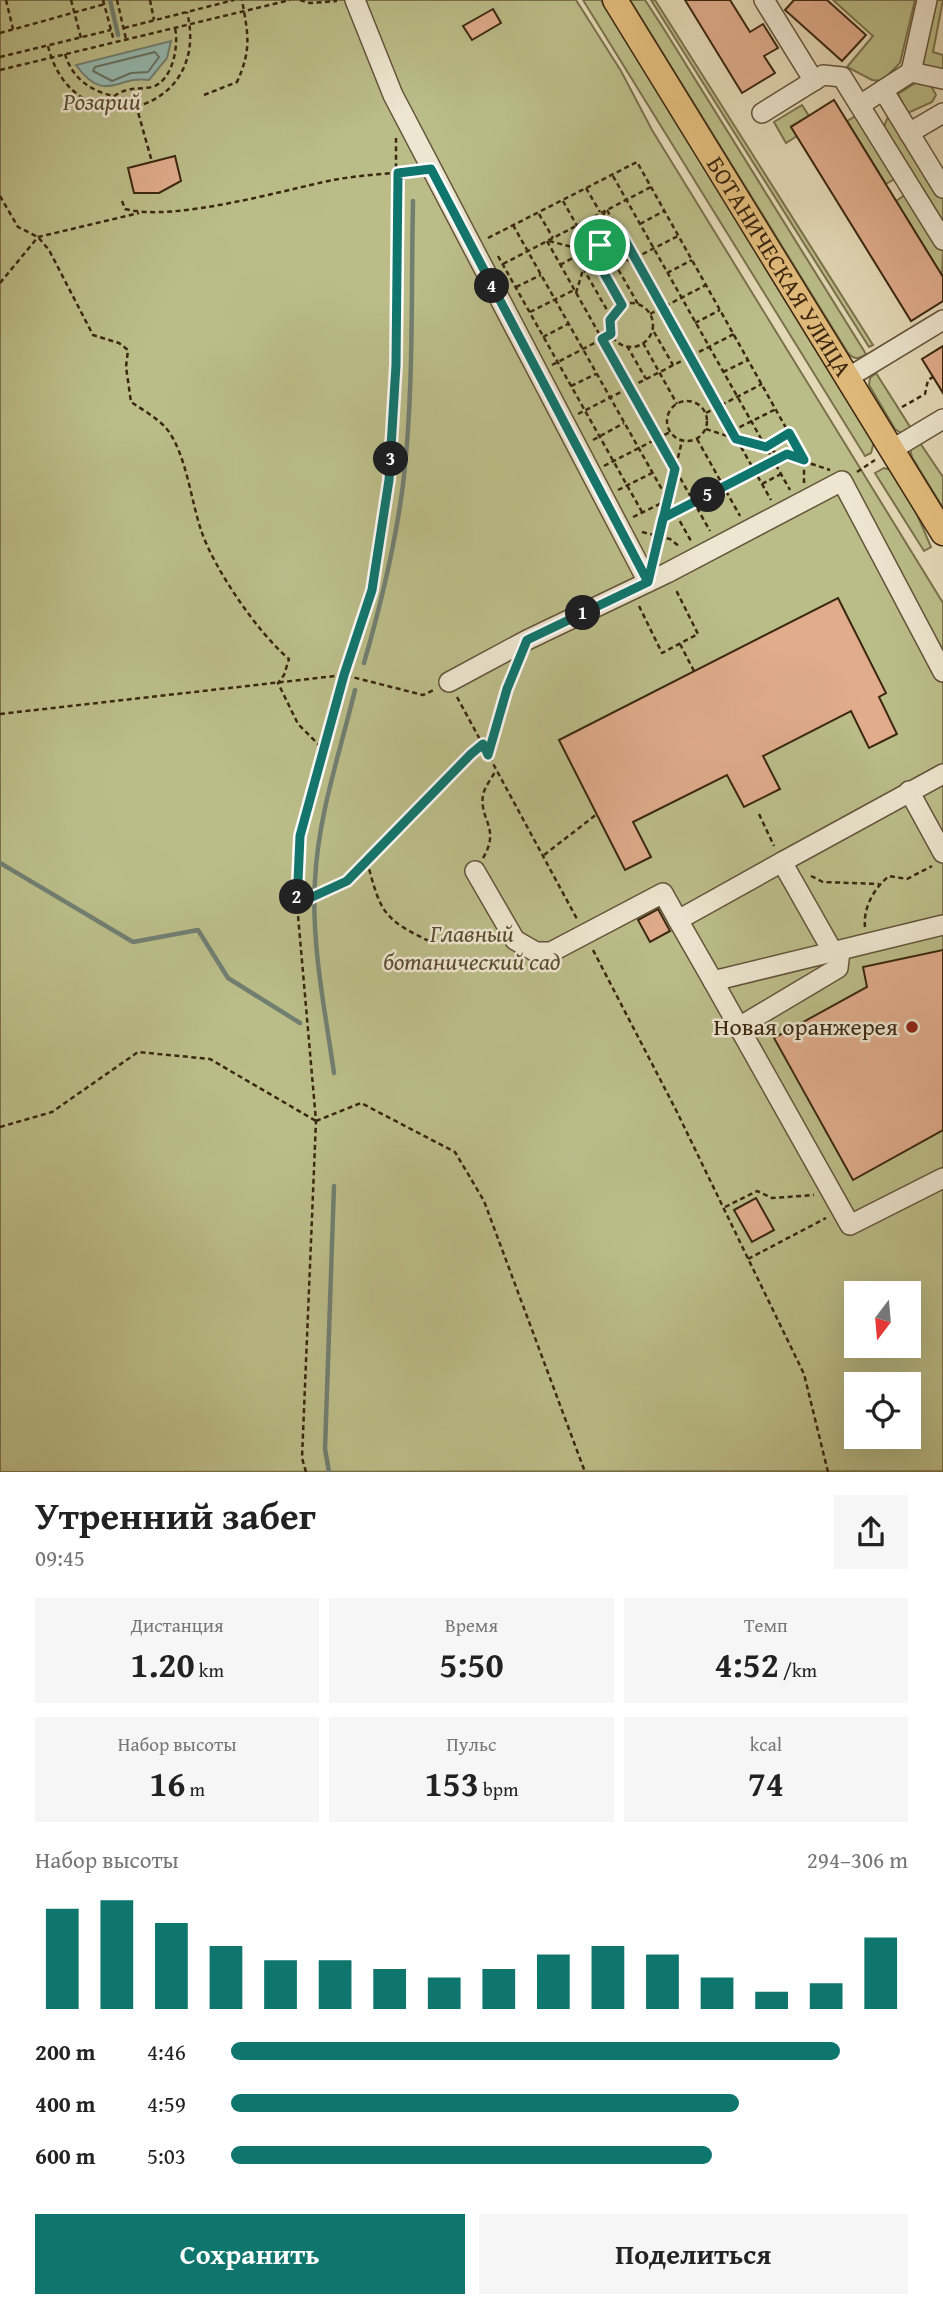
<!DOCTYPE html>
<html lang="ru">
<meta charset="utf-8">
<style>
body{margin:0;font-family:"Gentium Book Plus",serif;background:#f6f6f6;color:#222;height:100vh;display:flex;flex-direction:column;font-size:26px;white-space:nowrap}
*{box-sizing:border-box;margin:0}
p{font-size:23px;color:#767676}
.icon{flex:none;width:38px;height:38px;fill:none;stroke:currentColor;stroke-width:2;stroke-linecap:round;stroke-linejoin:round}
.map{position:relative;height:1472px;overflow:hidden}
.drawer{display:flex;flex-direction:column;background:#fff;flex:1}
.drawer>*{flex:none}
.needle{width:46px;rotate:196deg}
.tools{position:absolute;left:844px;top:1281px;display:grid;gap:14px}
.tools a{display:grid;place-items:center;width:77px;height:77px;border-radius:0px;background:#fff;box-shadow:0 7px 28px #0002;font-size:35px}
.pin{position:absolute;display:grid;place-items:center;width:60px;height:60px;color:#fff;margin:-30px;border:4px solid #fff;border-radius:50%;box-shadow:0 2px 7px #0007}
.km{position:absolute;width:35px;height:35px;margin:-18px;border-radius:50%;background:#222;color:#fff;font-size:19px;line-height:35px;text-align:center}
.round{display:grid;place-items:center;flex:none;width:74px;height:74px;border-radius:0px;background:#f6f6f6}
.headline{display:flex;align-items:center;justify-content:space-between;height:119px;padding:0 35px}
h1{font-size:38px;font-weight:800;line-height:52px}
.stats{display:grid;grid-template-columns:repeat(3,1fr);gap:10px;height:119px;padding:7px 35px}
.stats div{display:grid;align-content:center;border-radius:0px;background:#f6f6f6;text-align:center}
.stats b{font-size:35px;font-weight:800}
.stats small{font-size:19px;font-weight:400}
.stats p{font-size:19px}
.chart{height:196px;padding:14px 35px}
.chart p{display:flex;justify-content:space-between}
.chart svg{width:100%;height:126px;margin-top:7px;stroke:#0f766e;stroke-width:6}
.cta{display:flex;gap:14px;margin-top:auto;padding:14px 35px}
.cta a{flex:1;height:80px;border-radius:0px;background:#0f766e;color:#fff;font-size:28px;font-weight:800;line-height:80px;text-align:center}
.cta a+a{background:#f6f6f6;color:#222}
ul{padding:0 35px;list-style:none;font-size:23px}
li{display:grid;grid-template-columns:112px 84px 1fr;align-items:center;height:52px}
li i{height:18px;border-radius:9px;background:#0f766e}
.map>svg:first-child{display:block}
.green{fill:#bbbd89;stroke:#7b724c;stroke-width:2;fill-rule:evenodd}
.water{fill:#95bab1;stroke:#717f71;stroke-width:2}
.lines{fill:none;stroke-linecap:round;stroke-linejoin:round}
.shore{stroke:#687060;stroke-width:2}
.stream{stroke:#717f71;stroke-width:4.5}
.building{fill:#e0ac8c;stroke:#3b2710;stroke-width:2}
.minor-casing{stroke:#65543a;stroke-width:22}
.major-casing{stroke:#3b2710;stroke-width:27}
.path{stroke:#3b2710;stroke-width:2.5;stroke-dasharray:5 3.5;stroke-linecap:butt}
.minor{stroke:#ede6d0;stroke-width:19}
.major{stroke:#e2bc7c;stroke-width:24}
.route-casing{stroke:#fff;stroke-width:14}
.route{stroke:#0f766e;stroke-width:9}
.poi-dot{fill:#8f2418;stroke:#ede6d0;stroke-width:2.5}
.labels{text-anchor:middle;stroke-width:5;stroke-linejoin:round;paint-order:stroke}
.park-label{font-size:24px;font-style:italic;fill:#5b4c2e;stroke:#ede6d0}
.street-label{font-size:24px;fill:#3b2710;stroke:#ede6d0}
.poi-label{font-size:24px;fill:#3b2710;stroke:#ede6d0;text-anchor:end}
</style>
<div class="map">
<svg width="943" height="1472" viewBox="0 0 943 1472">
<rect width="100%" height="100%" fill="#e4d9b7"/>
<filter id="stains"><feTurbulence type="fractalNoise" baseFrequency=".00286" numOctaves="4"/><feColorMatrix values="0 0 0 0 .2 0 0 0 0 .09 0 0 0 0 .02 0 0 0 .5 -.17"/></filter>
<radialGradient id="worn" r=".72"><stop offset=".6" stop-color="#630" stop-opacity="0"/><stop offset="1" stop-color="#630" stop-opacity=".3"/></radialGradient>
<g class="green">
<path d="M 0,0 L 576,0 L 621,71 L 652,130 L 943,603 L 943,1471 L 0,1472 ZM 856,1293 L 908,1293 L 908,1346 L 856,1346 ZM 856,1384 L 908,1384 L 908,1437 L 856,1437 Z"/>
<path d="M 583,0 L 601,0 L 874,442 L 871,453 L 865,456 Z"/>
<path d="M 630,0 L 645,0 L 662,26 L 866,354 C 859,359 854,360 848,353 Z"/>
<path d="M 651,0 L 655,0 L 873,345 L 869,347 Z"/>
<path d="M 833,0 L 915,0 L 900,63 L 882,81 L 872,80 L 847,67 L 873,36 Z"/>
<path d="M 931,0 L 943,0 L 933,52 L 943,55 L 943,73 L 923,68 L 918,56 Z"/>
<path d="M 917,82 L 930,84 L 936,95 L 932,102 L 908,113 L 898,94 Z"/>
<path d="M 802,105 L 809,116 L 791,126 L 797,136 L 786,143 L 774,122 Z"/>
<path d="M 859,114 L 898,177 L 886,184 L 847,121 Z"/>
<path d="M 889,114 L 893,114 L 943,199 L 943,226 L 883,129 Z"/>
<path d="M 908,193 L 943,250 L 942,276 L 896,201 Z"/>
<path d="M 876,373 L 912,430 L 901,433 L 895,429 L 869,385 L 870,378 Z"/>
<path d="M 918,440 L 943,477 L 943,508 L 912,457 L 910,449 Z"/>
<path d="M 884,468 L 891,470 L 913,505 L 931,547 L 924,551 L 875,473 Z"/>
</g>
<path class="water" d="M 171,41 L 167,58 L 149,80 C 117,75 105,105 76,65 Z"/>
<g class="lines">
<path class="shore" d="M 155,52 L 159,57 L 148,72 L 131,73 L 112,81 L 93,71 L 95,67 Z"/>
<g class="stream">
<path d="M 110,0 L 118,35"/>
<path d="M 364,663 C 381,604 395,546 403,485 C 414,391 411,295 413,201"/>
<path d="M 0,863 L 133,942 L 198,930 L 228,978 L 300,1023"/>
<path d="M 334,1073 C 325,1010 311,943 315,880 C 318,816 340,752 355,690"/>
<path d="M 329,1472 L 325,1449 L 334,1186"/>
</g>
</g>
<g class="building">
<path d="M 685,0 L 730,0 L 750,32 L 763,24 L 778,48 L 764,56 L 775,73 L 742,93 Z"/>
<path d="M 794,0 L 827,0 L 866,35 L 842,61 L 785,10 Z"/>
<path d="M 493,9 L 501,23 L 472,40 L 463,26 Z"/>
<path d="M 834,100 L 943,277 L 943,301 L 911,321 L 791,127 Z"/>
<path d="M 175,156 L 181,181 L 159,193 L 134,193 L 128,168 Z"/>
<path d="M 943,346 L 943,393 L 922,359 Z"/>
<path d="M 838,598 L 886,693 L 879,697 L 897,734 L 869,748 L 851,711 L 763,756 L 780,789 L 744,807 L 727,775 L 633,822 L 651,857 L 625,870 L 559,740 Z"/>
<path d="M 658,909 L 670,931 L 650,942 L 638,920 Z"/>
<path d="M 943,950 L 943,1130 L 853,1180 L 774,1038 L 867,987 L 863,967 Z"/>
<path d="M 756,1198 L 774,1230 L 752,1242 L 734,1210 Z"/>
</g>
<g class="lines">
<g class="minor-casing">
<g id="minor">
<path d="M 355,0 L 393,95 L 648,582"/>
<path d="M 764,0 L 814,81"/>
<path d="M 911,72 L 927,0"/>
<path d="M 883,90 L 943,188"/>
<path d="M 860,105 L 911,72 L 943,79"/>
<path d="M 762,113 L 823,75 L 842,77 L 943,240"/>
<path d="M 909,133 L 943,113"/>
<path d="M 849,377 L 943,320"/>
<path d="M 893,449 L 943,419"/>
<path d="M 449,682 L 527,640 L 667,573 L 842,481 L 943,672"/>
<path d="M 909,791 L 943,853"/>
<path d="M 475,871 L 515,940 L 536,952 L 551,952 L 663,893 L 678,920 L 782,862"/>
<path d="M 678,920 L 713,981"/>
<path d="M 943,925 L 713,981 L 850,1225 L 943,1178"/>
<path d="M 833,952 L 782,862 L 943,774"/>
<path d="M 739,1027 L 838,968 L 840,951"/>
</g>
</g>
<g class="major-casing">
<g id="major">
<path id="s1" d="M 615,0 L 943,533"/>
</g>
</g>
<g class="path">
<path d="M 6,0 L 13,29"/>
<path d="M 71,0 L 81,38"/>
<path d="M 103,0 L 114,41"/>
<path d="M 117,0 L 126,39"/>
<path d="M 150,0 L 154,20"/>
<path d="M 300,0 L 310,3 L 337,1"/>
<path d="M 124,28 L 234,0"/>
<path d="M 0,33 L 105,4"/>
<path d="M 48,46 C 73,149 213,115 187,12"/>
<path d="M 65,54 C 72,78 90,91 114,96 C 130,86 136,90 152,87 C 173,81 179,45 175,28"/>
<path d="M 0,57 L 111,30"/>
<path d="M 0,70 L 290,0"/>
<path d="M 204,95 L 237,82 C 252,49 248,34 242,0"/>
<path d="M 136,105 L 152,162"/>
<path d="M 613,176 L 790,490"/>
<path d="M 586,188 L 600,212"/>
<path d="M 0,196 L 18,227 L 38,237 L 49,250 L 93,335 L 119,343 L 128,350 L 126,367 L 131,402 C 143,410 157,418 166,428 C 186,452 191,501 201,530 C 214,569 258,633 289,659 L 284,675 L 278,683 L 298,724 L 323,749"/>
<path d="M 122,201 L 125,209 C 174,222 280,191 333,180 C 359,175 387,174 413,171"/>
<path d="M 563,201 L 585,240"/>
<path d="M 607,210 L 771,500"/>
<path d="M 539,214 L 553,238"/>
<path d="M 640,224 L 664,211"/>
<path d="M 513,225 L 691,541"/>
<path d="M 488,238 L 637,162 L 804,460 L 804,483"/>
<circle cx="590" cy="250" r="11"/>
<path d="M 595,240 L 605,211"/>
<path d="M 547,241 L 710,531"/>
<path d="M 549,241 L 580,249"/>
<path d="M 600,245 L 621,233"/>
<path d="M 601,252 L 637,263"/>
<path d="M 610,255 L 638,304"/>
<path d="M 498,256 L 642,512"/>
<path d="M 635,258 L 678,236"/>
<path d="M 596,259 L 622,305"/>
<path d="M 503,264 L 651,187"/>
<path d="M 560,265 L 580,254"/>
<path d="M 583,268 L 611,317"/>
<path d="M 667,273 L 692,260"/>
<path d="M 0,283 L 38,237 L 139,213"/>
<path d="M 516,287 L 541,275"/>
<path d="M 576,293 L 586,260"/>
<circle cx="631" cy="325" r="22"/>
<path d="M 530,312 L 574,290"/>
<path d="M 650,314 L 706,285"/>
<path d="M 695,323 L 720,310"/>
<path d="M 654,332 L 673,365"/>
<path d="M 543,337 L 568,324"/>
<path d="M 643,343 L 677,404"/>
<path d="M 627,346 L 646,379"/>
<path d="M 552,365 L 612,334"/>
<path d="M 723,372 L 748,360"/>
<path d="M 571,386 L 596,374"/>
<circle cx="687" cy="421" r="20"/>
<path d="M 902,407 L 925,394 L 928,380 L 933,377"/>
<path d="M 706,413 L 762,384"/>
<path d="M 578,414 L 734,334"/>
<path d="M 706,429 L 830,470"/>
<path d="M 732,431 L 776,409"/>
<path d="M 697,439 L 740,516"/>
<path d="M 593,440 L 624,423"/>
<path d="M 764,445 L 789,433"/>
<path d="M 604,466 L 670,432"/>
<path d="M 857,472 L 875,460"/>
<path d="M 762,484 L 781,474"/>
<path d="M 618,490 L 652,473"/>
<path d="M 633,517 L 668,500"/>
<path d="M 663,518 L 787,454"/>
<path d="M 642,532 L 670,539 L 680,547"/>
<path d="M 654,557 L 682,441"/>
<path d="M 639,606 L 662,653 L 698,634 L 675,588"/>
<path d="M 680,644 L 694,671"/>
<path d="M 457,697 L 577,919"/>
<path d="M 0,714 L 344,675 L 423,695 L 436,689"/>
<path d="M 489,755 L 517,664"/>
<path d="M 759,814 L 774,846"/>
<path d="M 544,855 L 597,814"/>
<path d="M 483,858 C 501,828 479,820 483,795 C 485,786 492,778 496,770"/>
<path d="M 367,861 C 381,914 383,919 433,943"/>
<path d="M 811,876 L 823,882 L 879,884"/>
<path d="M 297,903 L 347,881 L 483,744"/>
<path d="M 865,927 C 863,908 874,888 889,876 L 907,879 L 932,866"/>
<path d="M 593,950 L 676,1110 L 804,1374 L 828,1472"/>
<path d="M 316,1121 L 361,1103 L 455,1152 L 484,1201 L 585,1472"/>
<path d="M 0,1127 L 52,1112 L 138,1052 L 210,1059 L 316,1121"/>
<path d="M 725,1207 L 757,1191 L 772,1198 L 814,1195"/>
<path d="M 748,1259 L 826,1218"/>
<path d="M 306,1472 L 302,1458 L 316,1121 L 297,904 L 296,867 L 300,836 L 344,675 L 372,590 L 389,480 L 396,364 L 396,138"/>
</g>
<use href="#minor" class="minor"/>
<use href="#major" class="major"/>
</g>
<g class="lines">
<g class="route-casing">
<path id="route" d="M 600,245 L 601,252 L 596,259 L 622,305 L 610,320 L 611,334 L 602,339 L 675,469 L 648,582 L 527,640 L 507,689 L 488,755 L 483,744 L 471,754 L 347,881 L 297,904 L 300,836 L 344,675 L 372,590 L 389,480 L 396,365 L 398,173 L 431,169 L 648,582 L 663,518 L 787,454 L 804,460 L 789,433 L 766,447 L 736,439 L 621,233 L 600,245"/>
</g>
<use href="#route" class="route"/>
</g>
<circle class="poi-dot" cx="912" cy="1027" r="7"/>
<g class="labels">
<g class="park-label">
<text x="102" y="110">Розарий</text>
<text x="472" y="942">Главный<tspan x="472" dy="28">ботанический сад</tspan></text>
</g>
<g class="street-label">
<text dy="8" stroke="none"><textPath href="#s1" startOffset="313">БОТАНИЧЕСКАЯ УЛИЦА</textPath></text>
</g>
<g class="poi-label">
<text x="898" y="1035">Новая оранжерея</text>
</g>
</g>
<rect width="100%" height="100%" filter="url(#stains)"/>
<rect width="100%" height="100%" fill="url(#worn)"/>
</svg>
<div class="tools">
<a><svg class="needle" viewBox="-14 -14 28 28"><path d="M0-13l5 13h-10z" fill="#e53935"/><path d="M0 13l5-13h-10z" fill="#767676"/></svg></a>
<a><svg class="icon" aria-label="locate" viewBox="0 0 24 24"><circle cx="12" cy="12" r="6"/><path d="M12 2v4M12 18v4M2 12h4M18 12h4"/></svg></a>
</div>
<div class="pin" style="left:600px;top:245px;background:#1e9e55"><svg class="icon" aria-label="arrive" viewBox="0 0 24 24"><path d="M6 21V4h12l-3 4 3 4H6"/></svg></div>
<b class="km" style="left:583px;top:613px">1</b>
<b class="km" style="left:297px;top:897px">2</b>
<b class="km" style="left:391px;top:459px">3</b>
<b class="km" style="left:492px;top:286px">4</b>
<b class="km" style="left:708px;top:495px">5</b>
</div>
<section class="drawer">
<div class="headline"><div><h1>Утренний забег</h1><p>09:45</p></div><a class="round"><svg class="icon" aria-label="share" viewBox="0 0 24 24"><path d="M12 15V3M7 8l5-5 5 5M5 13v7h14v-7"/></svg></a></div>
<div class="stats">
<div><p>Дистанция</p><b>1.20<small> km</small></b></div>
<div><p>Время</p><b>5:50</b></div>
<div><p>Темп</p><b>4:52<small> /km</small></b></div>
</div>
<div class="stats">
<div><p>Набор высоты</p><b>16<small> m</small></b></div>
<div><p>Пульс</p><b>153<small> bpm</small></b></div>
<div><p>kcal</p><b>74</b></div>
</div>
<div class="chart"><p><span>Набор высоты</span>294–306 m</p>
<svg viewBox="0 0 160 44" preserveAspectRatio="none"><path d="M5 44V9M15 44V6M25 44V14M35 44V22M45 44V27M55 44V27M65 44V30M75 44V33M85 44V30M95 44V25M105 44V22M115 44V25M125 44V33M135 44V38M145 44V35M155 44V19"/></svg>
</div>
<ul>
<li><b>200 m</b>4:46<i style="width:90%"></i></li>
<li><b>400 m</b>4:59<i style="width:75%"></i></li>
<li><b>600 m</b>5:03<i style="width:71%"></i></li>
</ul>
<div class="cta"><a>Сохранить</a><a>Поделиться</a></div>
</section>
